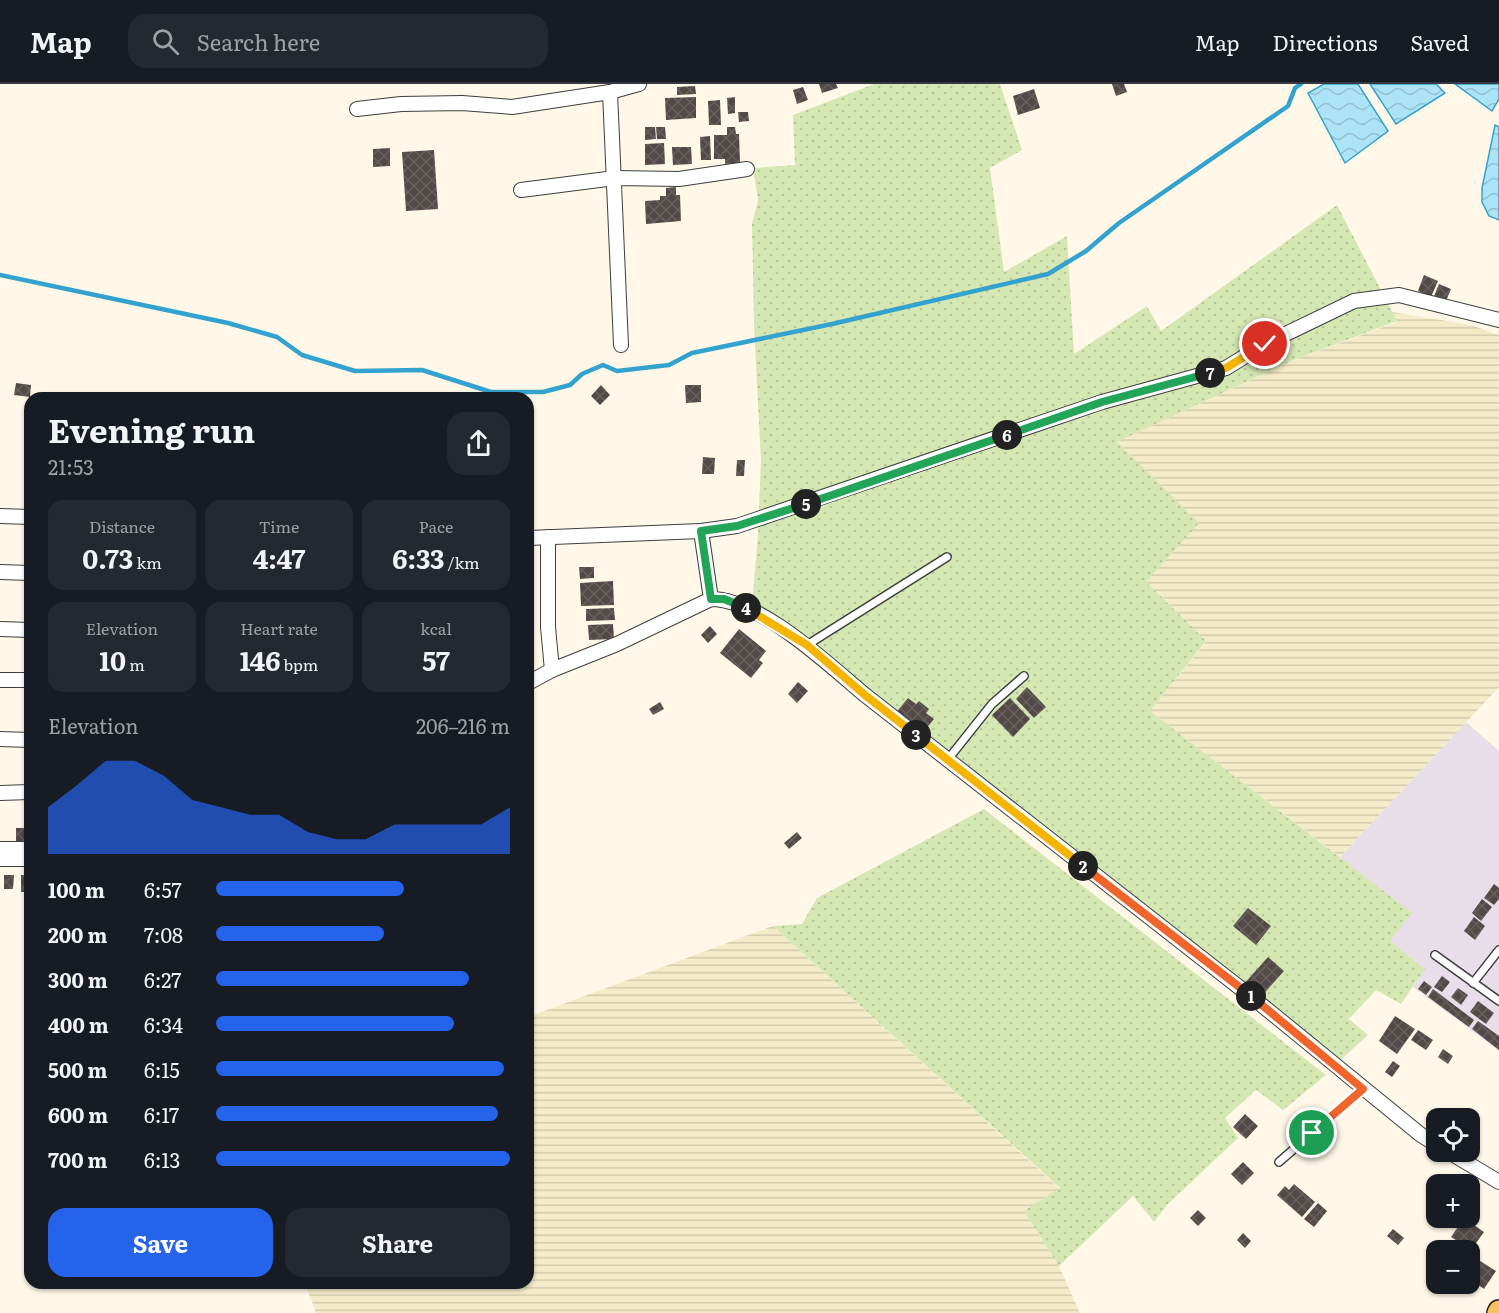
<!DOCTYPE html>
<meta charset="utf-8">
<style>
body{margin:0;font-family:Literata,serif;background:#242831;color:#f1f3f6;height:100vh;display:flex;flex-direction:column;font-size:22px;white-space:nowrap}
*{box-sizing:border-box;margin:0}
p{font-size:20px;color:#9ea1a6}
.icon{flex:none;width:33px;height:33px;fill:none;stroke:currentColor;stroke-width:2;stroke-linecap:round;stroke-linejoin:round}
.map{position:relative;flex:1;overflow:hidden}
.side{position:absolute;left:24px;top:308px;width:510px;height:897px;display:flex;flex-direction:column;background:#171b24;border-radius:18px;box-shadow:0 2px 4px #0004}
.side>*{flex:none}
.fabs{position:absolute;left:1426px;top:1024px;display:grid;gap:12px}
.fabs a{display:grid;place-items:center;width:54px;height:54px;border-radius:12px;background:#171b24;box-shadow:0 2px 4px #0004;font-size:30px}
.pin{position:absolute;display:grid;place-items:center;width:51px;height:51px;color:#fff;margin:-26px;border:3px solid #fff;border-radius:50%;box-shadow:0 2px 6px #0007}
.km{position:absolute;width:30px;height:30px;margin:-15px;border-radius:50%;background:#222;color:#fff;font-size:16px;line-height:30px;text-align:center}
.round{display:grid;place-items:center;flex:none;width:63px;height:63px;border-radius:18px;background:#242831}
.headline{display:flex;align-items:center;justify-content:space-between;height:102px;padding:0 24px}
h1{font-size:33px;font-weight:700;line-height:45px}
.metrics{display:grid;grid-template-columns:repeat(3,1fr);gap:9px;height:102px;padding:6px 24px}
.metrics div{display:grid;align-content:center;border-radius:15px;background:#242831;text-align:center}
.metrics b{font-size:26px;font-weight:700}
.metrics small{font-size:16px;font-weight:400}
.metrics p{font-size:16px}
.chart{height:168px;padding:12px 24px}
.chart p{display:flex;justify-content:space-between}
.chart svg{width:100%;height:108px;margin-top:6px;fill:#2563eb;opacity:.7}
.primary-button{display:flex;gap:12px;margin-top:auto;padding:12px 24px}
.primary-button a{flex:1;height:69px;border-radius:18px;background:#2563eb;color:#fff;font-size:24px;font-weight:700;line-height:69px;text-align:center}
.primary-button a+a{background:#242831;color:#f1f3f6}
ul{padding:0 24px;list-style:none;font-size:20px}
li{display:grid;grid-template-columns:96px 72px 1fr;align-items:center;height:45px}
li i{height:15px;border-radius:8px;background:#2563eb}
header{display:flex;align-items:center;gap:36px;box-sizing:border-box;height:84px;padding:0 30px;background:#171b24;border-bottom:2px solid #363941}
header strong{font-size:28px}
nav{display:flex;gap:33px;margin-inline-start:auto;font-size:21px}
.search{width:420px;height:54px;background:#242831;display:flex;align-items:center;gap:15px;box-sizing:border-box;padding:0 21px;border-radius:18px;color:#9ea1a6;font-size:22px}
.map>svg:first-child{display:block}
.industrial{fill:#e7deea}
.farmland{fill:url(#farmland-rules)}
.grass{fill:url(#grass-dots)}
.water{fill:url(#water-waves);stroke:#34a2ce;stroke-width:1.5}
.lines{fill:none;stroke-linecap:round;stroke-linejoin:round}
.stream{stroke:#34a2ce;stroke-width:4.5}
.building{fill:url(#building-cross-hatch)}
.service-casing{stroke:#3e3e3e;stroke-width:10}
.minor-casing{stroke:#3e3e3e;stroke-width:16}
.primary-casing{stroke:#1c1c1c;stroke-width:24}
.service{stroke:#fff;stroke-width:7}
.minor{stroke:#fff;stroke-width:14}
.primary{stroke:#fac25e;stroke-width:21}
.split-1-casing{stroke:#fff;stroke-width:12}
.split-2-casing{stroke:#fff;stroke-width:12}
.split-3-casing{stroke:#fff;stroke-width:12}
.split-4-casing{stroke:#fff;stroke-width:12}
.split-5-casing{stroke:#fff;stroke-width:12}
.split-6-casing{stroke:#fff;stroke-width:12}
.split-7-casing{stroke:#fff;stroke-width:12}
.split-8-casing{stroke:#fff;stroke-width:12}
.split-1{stroke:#f0652b;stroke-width:8}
.split-2{stroke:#f0652b;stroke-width:8}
.split-3{stroke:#f5b400;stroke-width:8}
.split-4{stroke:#f5b400;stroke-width:8}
.split-5{stroke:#22a559;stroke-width:8}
.split-6{stroke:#22a559;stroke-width:8}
.split-7{stroke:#22a559;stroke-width:8}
.split-8{stroke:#f5b400;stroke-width:8}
</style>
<header>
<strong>Map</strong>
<div class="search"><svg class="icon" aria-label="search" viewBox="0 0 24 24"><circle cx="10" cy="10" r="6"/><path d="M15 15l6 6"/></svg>Search here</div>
<nav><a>Map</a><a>Directions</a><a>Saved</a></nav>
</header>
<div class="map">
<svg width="1499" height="1229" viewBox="0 0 1499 1229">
<defs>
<pattern id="farmland-rules" width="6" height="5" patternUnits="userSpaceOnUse" patternTransform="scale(1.5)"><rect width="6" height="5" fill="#f4ecc9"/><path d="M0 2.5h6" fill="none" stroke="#d0c9ab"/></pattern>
<pattern id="grass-dots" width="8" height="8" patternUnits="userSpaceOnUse" patternTransform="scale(1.5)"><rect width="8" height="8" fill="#d5e8b3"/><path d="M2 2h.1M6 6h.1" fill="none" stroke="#b6c699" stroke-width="1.8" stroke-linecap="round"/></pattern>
<pattern id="water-waves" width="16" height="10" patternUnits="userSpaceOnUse" patternTransform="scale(1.5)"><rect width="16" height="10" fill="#ade3f6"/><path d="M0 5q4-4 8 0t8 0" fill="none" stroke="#94c1d2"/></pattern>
<pattern id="building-cross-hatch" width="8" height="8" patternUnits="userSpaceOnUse" patternTransform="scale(1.5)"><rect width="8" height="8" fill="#534a47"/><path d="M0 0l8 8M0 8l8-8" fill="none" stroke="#67605d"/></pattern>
</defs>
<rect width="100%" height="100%" fill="#fff8e8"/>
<path class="industrial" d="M 1466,638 L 1499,667 L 1499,967 L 1413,903 L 1425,885 L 1390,857 L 1340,773 Z"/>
<g class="farmland">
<path d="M 1392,228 L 1471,241 L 1499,251 L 1499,603 L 1340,773 L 1150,627 L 1206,558 L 1146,498 L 1116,358 L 1291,277 L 1397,238 Z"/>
<path d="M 773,842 L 1060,1105 L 1024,1127 L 1059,1182 L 1080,1229 L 316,1229 L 305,1199 L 528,1198 L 528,933 Z"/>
</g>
<g class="grass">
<path d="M 874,0 L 1000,0 L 1022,66 L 990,84 L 1004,188 L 1067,152 L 1074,270 L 1147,222 L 1161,247 L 1337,121 L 1397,237 L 1291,277 L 1117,358 L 1199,439 L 1146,498 L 1206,557 L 1150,627 L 1412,829 L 1390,857 L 1425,885 L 1401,920 L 1376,906 L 1349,935 L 1368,951 L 1334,982 L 877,622 L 751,531 L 758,452 L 761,376 L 754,242 L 752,140 L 758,116 L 753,84 L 795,81 L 793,31 Z"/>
<path d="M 984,725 L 1326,991 L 1283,1026 L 1256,1006 L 1225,1034 L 1238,1054 L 1167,1121 L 1154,1138 L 1133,1112 L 1059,1182 L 1024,1127 L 1060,1104 L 773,842 L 802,840 L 817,814 Z"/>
</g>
<g class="water">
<path d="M 1324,0 L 1358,0 L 1388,47 L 1345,79 L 1308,9 Z"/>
<path d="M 1370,0 L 1436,0 L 1445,9 L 1396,40 Z"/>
<path d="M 1455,0 L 1499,0 L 1499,15 L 1492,27 Z"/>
<path d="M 1495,41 L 1499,43 L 1499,136 L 1489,132 L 1482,118 L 1482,104 Z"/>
</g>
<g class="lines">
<path class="stream" d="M 0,191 L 228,239 L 277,253 L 302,271 L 355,287 L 422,286 L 491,308 L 543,308 L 570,301 L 582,290 L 603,281 L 617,287 L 669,281 L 692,269 L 832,240 L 1048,190 L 1086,167 L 1119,139 L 1288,22 L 1295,4 L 1301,0"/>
</g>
<g class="building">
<path d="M 819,0 L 836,0 L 838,4 L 822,9 Z"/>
<path d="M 1112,0 L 1124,0 L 1127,8 L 1116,12 Z"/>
<path d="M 695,2 L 696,10 L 677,11 L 677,3 Z"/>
<path d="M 803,3 L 808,16 L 797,20 L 793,6 Z"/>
<path d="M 1034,5 L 1040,24 L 1018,31 L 1013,12 Z"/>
<path d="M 696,13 L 696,34 L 666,36 L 665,14 Z"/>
<path d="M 735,13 L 735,29 L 728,30 L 727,14 Z"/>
<path d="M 720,16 L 721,41 L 709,41 L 708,17 Z"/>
<path d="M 738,28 L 748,28 L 749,37 L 739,38 Z"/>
<path d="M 645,43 L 655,43 L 656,55 L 645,56 Z"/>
<path d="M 656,43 L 665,43 L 666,55 L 657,55 Z"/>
<path d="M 727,43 L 735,43 L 736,50 L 739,50 L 740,79 L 725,80 L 725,75 L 714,75 L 714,51 L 727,51 Z"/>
<path d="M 710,52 L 711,76 L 701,76 L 700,53 Z"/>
<path d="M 664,59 L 665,80 L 645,81 L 645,60 Z"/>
<path d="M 672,63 L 691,63 L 692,80 L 673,81 Z"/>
<path d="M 390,64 L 390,82 L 373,83 L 373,65 Z"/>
<path d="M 434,66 L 438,125 L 406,127 L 402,68 Z"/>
<path d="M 676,103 L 676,111 L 680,111 L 681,137 L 646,140 L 645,117 L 660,116 L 660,112 L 666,112 L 666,104 Z"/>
<path d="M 1424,191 L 1438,197 L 1431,213 L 1418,207 Z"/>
<path d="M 1439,200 L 1451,205 L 1446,217 L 1434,212 Z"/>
<path d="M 16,299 L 31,301 L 30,313 L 14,311 Z"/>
<path d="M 601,301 L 610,311 L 600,321 L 591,312 Z"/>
<path d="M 685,301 L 701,301 L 701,318 L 686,319 Z"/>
<path d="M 703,373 L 715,374 L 714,390 L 702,390 Z"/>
<path d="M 737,376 L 745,376 L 744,392 L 736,392 Z"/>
<path d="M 579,483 L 594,483 L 594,494 L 580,495 Z"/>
<path d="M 613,497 L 614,521 L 581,522 L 580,499 Z"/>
<path d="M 614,524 L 615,536 L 586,537 L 586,525 Z"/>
<path d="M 613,540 L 614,555 L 589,556 L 588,541 Z"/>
<path d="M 710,542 L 717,550 L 708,559 L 701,551 Z"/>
<path d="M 739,545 L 766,567 L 759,576 L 763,579 L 751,594 L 720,569 Z"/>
<path d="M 798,598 L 808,607 L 797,619 L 788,610 Z"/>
<path d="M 1027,603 L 1046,623 L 1034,634 L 1016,615 Z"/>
<path d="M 908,614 L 916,620 L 919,617 L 929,625 L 926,629 L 934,635 L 920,652 L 894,631 Z"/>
<path d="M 1010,614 L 1030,635 L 1013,653 L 992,631 Z"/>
<path d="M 660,618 L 664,625 L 653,631 L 649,625 Z"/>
<path d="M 16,744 L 30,744 L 30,762 L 16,763 Z"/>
<path d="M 797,748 L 802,754 L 789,765 L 784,759 Z"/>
<path d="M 4,791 L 14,791 L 13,805 L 4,805 Z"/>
<rect x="21" y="791" width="9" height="17"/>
<path d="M 1494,800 L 1499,804 L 1499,815 L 1494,821 L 1484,814 Z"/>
<path d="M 1482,815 L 1492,823 L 1481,837 L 1472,829 Z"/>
<path d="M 1248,824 L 1271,842 L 1256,861 L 1233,842 Z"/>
<path d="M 1474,833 L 1485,842 L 1475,856 L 1464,847 Z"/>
<path d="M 1268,873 L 1284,887 L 1260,914 L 1244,900 Z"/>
<path d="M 1442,892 L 1450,898 L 1442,908 L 1434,903 Z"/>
<path d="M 1424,897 L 1432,903 L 1426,911 L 1418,905 Z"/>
<path d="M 1458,904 L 1468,911 L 1461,921 L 1451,913 Z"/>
<path d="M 1433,905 L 1474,936 L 1469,943 L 1428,913 Z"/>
<path d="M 1478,917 L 1494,929 L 1486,940 L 1470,928 Z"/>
<path d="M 1395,932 L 1415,945 L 1397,970 L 1379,957 Z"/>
<path d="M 1478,937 L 1499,952 L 1499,966 L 1472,945 Z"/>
<path d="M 1418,946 L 1433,956 L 1426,966 L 1411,956 Z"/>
<path d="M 1443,965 L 1453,972 L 1448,980 L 1438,973 Z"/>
<path d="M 1393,977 L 1400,982 L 1392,993 L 1385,988 Z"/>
<path d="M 1245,1030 L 1258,1042 L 1246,1055 L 1233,1043 Z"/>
<path d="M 1243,1078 L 1254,1089 L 1242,1101 L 1231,1090 Z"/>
<path d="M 1294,1100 L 1315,1118 L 1302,1133 L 1277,1111 L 1285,1102 L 1289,1106 Z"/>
<path d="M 1318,1119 L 1327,1127 L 1314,1143 L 1304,1135 Z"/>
<path d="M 1198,1126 L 1206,1134 L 1198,1142 L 1190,1134 Z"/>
<path d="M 1464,1134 L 1484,1148 L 1471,1166 L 1451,1153 Z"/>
<path d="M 1393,1145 L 1404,1154 L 1398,1161 L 1387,1152 Z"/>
<path d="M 1243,1149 L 1251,1157 L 1245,1164 L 1237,1156 Z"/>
<path d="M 1480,1177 L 1496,1187 L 1484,1205 L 1470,1195 L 1470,1192 Z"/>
</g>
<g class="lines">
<g class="service-casing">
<g id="service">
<path d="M 807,561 L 947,473"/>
<path d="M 949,674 L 992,620 L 1024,592"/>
<path d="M 1435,871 L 1499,917"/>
<path d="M 1473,899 L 1499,866"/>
<path d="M 1279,1078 L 1363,1005"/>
</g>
</g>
<g class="minor-casing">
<g id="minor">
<path d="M 610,8 L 621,261"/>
<path d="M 357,25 L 401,20 L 462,19 L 512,23 L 610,8 L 639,0"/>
<path d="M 521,106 L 615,94 L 679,95 L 747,85"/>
<path d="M 0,432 L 30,433"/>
<path d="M 701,447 L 711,515"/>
<path d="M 548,453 L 548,543 L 552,586"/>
<path d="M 528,454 L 701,447 L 737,442 L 1102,318 L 1226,284 L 1265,260 L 1354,217 L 1399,211 L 1499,236"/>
<path d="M 0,488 L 30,489"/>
<path d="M 0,545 L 30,546"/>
<path d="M 0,596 L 30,596"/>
<path d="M 528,599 L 552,586 L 617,560 L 711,515 C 760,515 828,580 865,611 L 1258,918 L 1421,1051 L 1437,1061"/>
<path d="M 0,655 L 30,656"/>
<path d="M 0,709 L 30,708"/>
<path d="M 0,765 L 30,765"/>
<path d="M 0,775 L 30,775"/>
<path d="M 1449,1068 L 1499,1098"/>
</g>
</g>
<g class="primary-casing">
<path id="primary" d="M 1498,1229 L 1499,1227"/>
</g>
<use href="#service" class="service"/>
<use href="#minor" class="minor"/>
<use href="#primary" class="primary"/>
</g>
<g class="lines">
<g class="split-1-casing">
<path id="split-1" d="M 1251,912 L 1363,1005 L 1312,1049"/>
</g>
<g class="split-2-casing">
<path id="split-2" d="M 1083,782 L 1251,912"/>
</g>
<g class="split-3-casing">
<path id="split-3" d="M 916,651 L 1083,782"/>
</g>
<g class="split-4-casing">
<path id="split-4" d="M 746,524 L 807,561 L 865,611 L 916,651"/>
</g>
<g class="split-5-casing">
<path id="split-5" d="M 746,524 L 724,515 L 711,515 L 701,447 L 737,442 L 806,420"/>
</g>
<g class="split-6-casing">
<path id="split-6" d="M 806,420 L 1007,351"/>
</g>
<g class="split-7-casing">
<path id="split-7" d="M 1007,351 L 1102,318 L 1210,289"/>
</g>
<g class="split-8-casing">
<path id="split-8" d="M 1210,289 L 1226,284 L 1265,260"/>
</g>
<use href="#split-1" class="split-1"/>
<use href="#split-2" class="split-2"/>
<use href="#split-3" class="split-3"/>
<use href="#split-4" class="split-4"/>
<use href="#split-5" class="split-5"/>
<use href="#split-6" class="split-6"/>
<use href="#split-7" class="split-7"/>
<use href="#split-8" class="split-8"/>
</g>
</svg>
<div class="fabs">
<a><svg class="icon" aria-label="locate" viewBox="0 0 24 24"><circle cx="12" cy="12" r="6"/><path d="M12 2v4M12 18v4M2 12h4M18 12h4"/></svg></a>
<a>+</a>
<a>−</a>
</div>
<div class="pin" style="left:1312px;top:1049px;background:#1e9e55"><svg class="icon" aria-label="arrive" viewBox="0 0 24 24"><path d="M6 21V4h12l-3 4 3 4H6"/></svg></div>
<div class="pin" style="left:1265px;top:260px;background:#d93025"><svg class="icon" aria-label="check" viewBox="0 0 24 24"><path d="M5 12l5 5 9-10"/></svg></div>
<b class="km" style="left:1251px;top:912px">1</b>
<b class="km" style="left:1083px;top:782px">2</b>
<b class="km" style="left:916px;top:651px">3</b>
<b class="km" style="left:746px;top:524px">4</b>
<b class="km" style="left:806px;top:420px">5</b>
<b class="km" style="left:1007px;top:351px">6</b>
<b class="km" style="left:1210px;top:289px">7</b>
<section class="side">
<div class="headline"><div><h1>Evening run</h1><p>21:53</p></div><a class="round"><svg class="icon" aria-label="share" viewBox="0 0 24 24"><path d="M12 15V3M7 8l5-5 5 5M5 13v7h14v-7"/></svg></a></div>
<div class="metrics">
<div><p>Distance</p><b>0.73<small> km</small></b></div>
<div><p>Time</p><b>4:47</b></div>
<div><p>Pace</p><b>6:33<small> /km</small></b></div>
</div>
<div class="metrics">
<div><p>Elevation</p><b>10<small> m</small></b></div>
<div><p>Heart rate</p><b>146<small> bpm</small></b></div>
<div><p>kcal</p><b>57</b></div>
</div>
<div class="chart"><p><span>Elevation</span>206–216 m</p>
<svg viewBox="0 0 160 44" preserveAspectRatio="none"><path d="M0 44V25L10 16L20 6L30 6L40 12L50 22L60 25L70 28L80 28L90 35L100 38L110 38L120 32L130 32L140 32L150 32L160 25V44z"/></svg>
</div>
<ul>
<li><b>100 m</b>6:57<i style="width:64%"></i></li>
<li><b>200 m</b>7:08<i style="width:57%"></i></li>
<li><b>300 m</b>6:27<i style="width:86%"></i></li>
<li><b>400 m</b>6:34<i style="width:81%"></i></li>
<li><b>500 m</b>6:15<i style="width:98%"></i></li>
<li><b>600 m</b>6:17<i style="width:96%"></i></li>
<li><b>700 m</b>6:13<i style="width:100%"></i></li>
</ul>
<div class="primary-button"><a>Save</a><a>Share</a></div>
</section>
</div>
